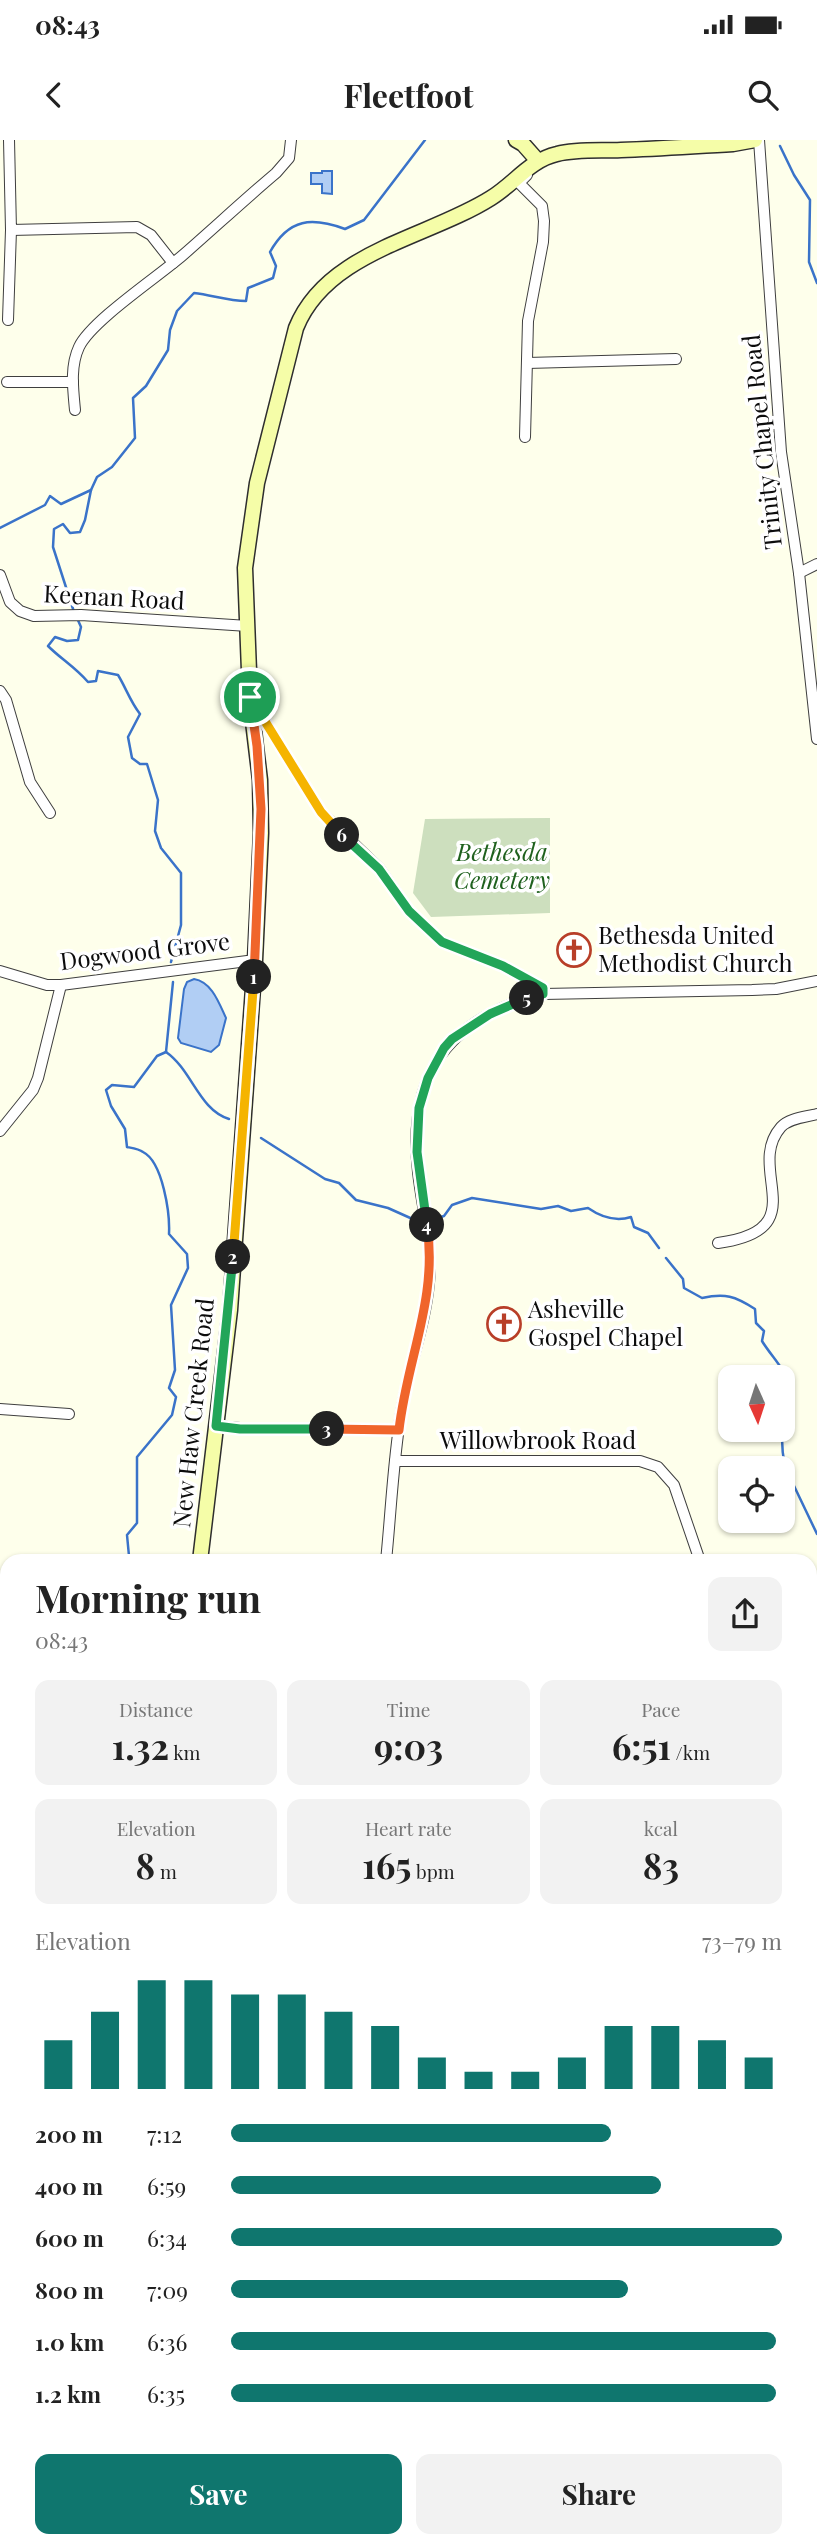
<!DOCTYPE html>
<meta charset="utf-8">
<style>
body{margin:0;font-family:"Playfair Display",serif;background:#f2f2f2;color:#222;height:100vh;display:flex;flex-direction:column;font-size:26px;white-space:nowrap}
*{box-sizing:border-box;margin:0}
p{font-size:23px;color:#767676}
.icon{flex:none;width:38px;height:38px;fill:none;stroke:currentColor;stroke-width:2;stroke-linecap:round;stroke-linejoin:round}
.map{position:relative;flex:1;overflow:hidden}
.panel{position:absolute;left:0px;top:1414px;width:817px;height:994px;display:flex;flex-direction:column;background:#fff;border-radius:21px 21px 0 0;box-shadow:0 2px 5px #0004}
.panel>*{flex:none}
.needle{width:46px;rotate:177deg}
.fabs{position:absolute;left:718px;top:1225px;display:grid;gap:14px}
.fabs a{display:grid;place-items:center;width:77px;height:77px;border-radius:14px;background:#fff;box-shadow:0 2px 5px #0004;font-size:35px}
.pin{position:absolute;display:grid;place-items:center;width:60px;height:60px;color:#fff;margin:-30px;border:4px solid #fff;border-radius:50%;box-shadow:0 2px 7px #0007}
.km{position:absolute;width:35px;height:35px;margin:-18px;border-radius:50%;background:#222;color:#fff;font-size:19px;line-height:35px;text-align:center}
.round{display:grid;place-items:center;flex:none;width:74px;height:74px;border-radius:14px;background:#f2f2f2}
.headline{display:flex;align-items:center;justify-content:space-between;height:119px;padding:0 35px}
h1{font-size:38px;font-weight:700;line-height:52px}
.stats{display:grid;grid-template-columns:repeat(3,1fr);gap:10px;height:119px;padding:7px 35px}
.stats div{display:grid;align-content:center;border-radius:14px;background:#f2f2f2;text-align:center}
.stats b{font-size:35px;font-weight:700}
.stats small{font-size:19px;font-weight:400}
.stats p{font-size:19px}
.chart{height:196px;padding:14px 35px}
.chart p{display:flex;justify-content:space-between}
.chart svg{width:100%;height:126px;margin-top:7px;stroke:#0f766e;stroke-width:6}
.cta{display:flex;gap:14px;margin-top:auto;padding:14px 35px}
.cta a{flex:1;height:80px;border-radius:14px;background:#0f766e;color:#fff;font-size:28px;font-weight:700;line-height:80px;text-align:center}
.cta a+a{background:#f2f2f2;color:#222}
ul{padding:0 35px;list-style:none;font-size:23px}
li{display:grid;grid-template-columns:112px 84px 1fr;align-items:center;height:52px}
li i{height:18px;border-radius:9px;background:#0f766e}
.status{display:flex;justify-content:space-between;align-items:center;height:49px;padding:0 35px;background:#fff;direction:ltr}
.status svg{height:19px;fill:currentColor}
header{display:flex;justify-content:space-between;align-items:center;height:91px;padding:0 35px;background:#fff;font-size:32px;font-weight:700}
.map>svg:first-child{display:block}
.cemetery{fill:#cddfbe}
.water{fill:#b1cef4;stroke:#3a73c9;stroke-width:2}
.lines{fill:none;stroke-linecap:round;stroke-linejoin:round}
.stream{stroke:#3a73c9;stroke-width:2.5}
.street-casing{stroke:#3f3f3f;stroke-width:12}
.secondary-casing{stroke:#2e2e2e;stroke-width:17}
.street{stroke:#fff;stroke-width:10}
.secondary{stroke:#f5fda8;stroke-width:14}
.split-1-casing{stroke:#fff;stroke-width:14}
.split-2-casing{stroke:#fff;stroke-width:14}
.split-3-casing{stroke:#fff;stroke-width:14}
.split-4-casing{stroke:#fff;stroke-width:14}
.split-5-casing{stroke:#fff;stroke-width:14}
.split-6-casing{stroke:#fff;stroke-width:14}
.split-7-casing{stroke:#fff;stroke-width:14}
.split-1{stroke:#f0652b;stroke-width:9}
.split-2{stroke:#f5b400;stroke-width:9}
.split-3{stroke:#22a559;stroke-width:9}
.split-4{stroke:#f0652b;stroke-width:9}
.split-5{stroke:#22a559;stroke-width:9}
.split-6{stroke:#22a559;stroke-width:9}
.split-7{stroke:#f5b400;stroke-width:9}
.labels{text-anchor:middle;stroke-width:7;stroke-linejoin:round;paint-order:stroke}
.street-label{font-size:24px;fill:#0c0c0c;stroke:#fff}
.park-label{font-size:24px;font-style:italic;fill:#1f611e;stroke:#fff}
.poi-label{font-size:24px;fill:#0c0c0c;stroke:#fff;text-anchor:start}
</style>
<div class="status"><b>08:43</b><svg viewBox="0 0 49 12"><path d="M0 12V9h3v3zM5 12V6h3v6zM10 12V3h3v9zM15 12V0h3v12zM26 1h20v11H26zM47 4h2v5h-2z"/></svg></div>
<header><svg class="icon" aria-label="back" viewBox="0 0 24 24"><path d="M15 5l-7 7 7 7"/></svg>Fleetfoot<svg class="icon" aria-label="search" viewBox="0 0 24 24"><circle cx="10" cy="10" r="6"/><path d="M15 15l6 6"/></svg></header>
<div class="map">
<svg width="817" height="2408" viewBox="0 0 817 2408">
<rect width="100%" height="100%" fill="#feffeb"/>
<path class="cemetery" d="M 550,678 L 550,773 L 431,777 L 413,753 L 425,679 Z"/>
<g class="water">
<path d="M 322,31 L 332,31 L 332,54 L 322,53 L 322,44 L 311,44 L 311,33 L 322,33 Z"/>
<path d="M 194,839 C 212,842 219,863 226,878 L 219,905 L 211,912 L 181,903 L 178,898 L 184,849 L 187,842 Z"/>
</g>
<g class="lines">
<g class="stream">
<path d="M 780,6 L 794,35 L 810,60 L 809,122 L 817,143"/>
<path d="M 0,388 L 45,365 L 50,356 L 61,364 L 91,350"/>
<path d="M 74,472 L 53,407 L 54,389 L 63,384 L 70,393 L 80,392 L 85,380 L 91,350 L 97,337 L 112,327 L 135,298 L 133,258 L 146,246 L 168,210 L 170,190 L 177,171 L 194,153 C 212,155 228,161 246,161 L 248,148 L 273,138 L 276,126 L 270,112 C 289,78 312,77 345,89 L 364,80 L 425,0"/>
<path d="M 77,478 L 81,487 L 78,500 L 67,501 L 55,497 L 48,506 C 61,519 75,527 88,542 L 96,541 L 98,531 L 118,535 C 126,548 130,561 140,574 L 128,597 L 132,618 L 140,624 L 147,624 L 158,660 L 155,691 L 161,708 L 181,733 L 181,785 L 171,822"/>
<path d="M 166,912 C 192,930 199,970 229,979"/>
<path d="M 166,912 L 173,842"/>
<path d="M 261,998 L 325,1039 L 339,1043 L 356,1060 L 388,1068 L 417,1081"/>
<path d="M 434,1079 L 444,1076 L 452,1065 L 472,1058 L 541,1069 L 558,1066 L 571,1071 L 588,1068 C 601,1077 615,1082 631,1077 L 634,1087 L 648,1093 L 659,1108"/>
<path d="M 666,1118 L 683,1139 L 684,1148 L 702,1158 C 725,1153 735,1156 755,1169 L 756,1183 L 764,1191 L 762,1201 C 769,1213 786,1231 790,1244 C 793,1257 785,1269 783,1282 C 781,1297 782,1312 785,1327 L 817,1394"/>
<path d="M 133,1421 L 129,1416 L 127,1395 L 137,1383 L 137,1317 L 172,1275 L 176,1257 L 169,1248 L 175,1230 L 171,1165 L 188,1128 L 187,1114 L 169,1094 C 170,1074 163,1022 143,1012 C 139,1009 132,1008 127,1007 L 125,989 L 111,966 L 106,950 L 112,945 L 134,947 L 157,916 L 166,912"/>
<path d="M 0,1602 L 7,1602"/>
<path d="M 7,1615 L 7,1630"/>
<path d="M 7,1925 L 3,1930 L 4,1943 L 7,1947"/>
<path d="M 188,2401 L 192,2408"/>
<path d="M 674,2401 L 677,2408"/>
</g>
<g class="street-casing">
<g id="street">
<path d="M 9,0 L 11,90 L 137,87 L 151,95 L 173,123"/>
<path d="M 759,0 L 781,312 L 799,433 L 817,599"/>
<path d="M 8,180 L 11,90"/>
<path d="M 527,223 L 676,219"/>
<path d="M 7,242 L 73,242"/>
<path d="M 75,270 C 73,249 70,226 79,207 C 91,181 159,136 183,115 C 214,88 244,60 276,33 L 289,18 L 291,0"/>
<path d="M 525,297 L 528,181 L 543,102 L 544,81 L 542,66 L 519,43 L 527,35"/>
<path d="M 799,433 L 817,424"/>
<path d="M 0,435 L 10,462 L 20,471 L 34,476 L 81,475 L 248,486"/>
<path d="M 0,551 L 6,560 L 30,642 L 50,673"/>
<path d="M 254,564 L 321,672 L 379,728 L 409,771 L 442,802 L 503,826 L 543,848 L 543,854"/>
<path d="M 0,831 L 47,845 L 61,845 L 255,820"/>
<path d="M 0,991 L 33,950 L 38,938 L 61,845"/>
<path d="M 718,1103 C 817,1090 744,1029 781,987 C 789,978 806,977 817,974"/>
<path d="M 0,1269 L 69,1274"/>
<path d="M 216,1286 L 240,1288 L 399,1290"/>
<path d="M 395,1321 L 640,1321 L 658,1327 L 674,1345 L 700,1421"/>
<path d="M 386,1421 C 391,1372 393,1322 401,1273 C 408,1229 425,1187 429,1143 C 433,1106 422,1069 418,1032 C 407,933 448,879 543,854 L 752,850 L 776,849 L 817,841"/>
<path d="M 0,1574 L 7,1574"/>
<path d="M 0,1690 L 7,1692"/>
<path d="M 810,1708 L 817,1708"/>
<path d="M 810,2152 L 817,2152"/>
<path d="M 810,2351 L 817,2363"/>
<path d="M 2,2408 L 5,2339"/>
<path d="M 418,2408 L 418,2401"/>
</g>
</g>
<g class="secondary-casing">
<g id="secondary">
<path d="M 516,0 L 523,4 L 538,21"/>
<path d="M 200,1421 L 230,1170 L 255,820 L 261,693 L 260,640 L 250,557 L 245,428 L 257,343 L 296,188 C 327,111 428,98 491,58 C 514,44 530,20 557,14 C 577,9 600,11 621,10 C 658,9 695,6 733,4 L 755,0"/>
<path d="M 211,2401 L 213,2408"/>
</g>
</g>
<use href="#street" class="street"/>
<use href="#secondary" class="secondary"/>
</g>
<g class="lines">
<g class="split-1-casing">
<path id="split-1" d="M 250,557 L 257,606 L 261,669 L 254,837"/>
</g>
<g class="split-2-casing">
<path id="split-2" d="M 233,1117 L 254,837"/>
</g>
<g class="split-3-casing">
<path id="split-3" d="M 233,1117 L 216,1286 L 240,1289 L 327,1289"/>
</g>
<g class="split-4-casing">
<path id="split-4" d="M 327,1289 L 399,1290 C 407,1218 438,1159 427,1085"/>
</g>
<g class="split-5-casing">
<path id="split-5" d="M 427,1085 L 417,1012 L 419,968 L 428,938 L 444,908 L 452,899 L 490,874 L 527,858"/>
</g>
<g class="split-6-casing">
<path id="split-6" d="M 342,695 L 379,729 L 409,771 L 442,802 L 503,826 L 543,848 L 543,854 L 527,858"/>
</g>
<g class="split-7-casing">
<path id="split-7" d="M 250,557 L 321,672 L 342,695"/>
</g>
<use href="#split-1" class="split-1"/>
<use href="#split-2" class="split-2"/>
<use href="#split-3" class="split-3"/>
<use href="#split-4" class="split-4"/>
<use href="#split-5" class="split-5"/>
<use href="#split-6" class="split-6"/>
<use href="#split-7" class="split-7"/>
</g>
<defs>
<g id="church-ring" transform="scale(1.75)"><circle r="9.5" fill="#fff" stroke="#b83e28" stroke-width="1.5"/><path d="M-1.2-6h2.4v3.5h3.3v2.4h-3.3V6h-2.4V-.1h-3.3v-2.4h3.3Z" fill="#b83e28"/></g>
</defs>
<g fill-rule="evenodd">
<use href="#church-ring" x="574" y="810"/>
<use href="#church-ring" x="504" y="1184"/>
</g>
<g class="labels">
<g class="street-label">
<text transform="translate(763 302) rotate(-96)" y="8">Trinity Chapel Road</text>
<text transform="translate(114 458) rotate(3)" y="8">Keenan Road</text>
<text transform="translate(145 812) rotate(-7)" y="8">Dogwood Grove</text>
<text transform="translate(194 1273) rotate(-84)" y="8">New Haw Creek Road</text>
<text x="538" y="1309">Willowbrook Road</text>
</g>
<g class="park-label">
<text x="502" y="721">Bethesda<tspan x="502" dy="28">Cemetery</tspan></text>
</g>
<g class="poi-label">
<text x="598" y="804">Bethesda United<tspan x="598" dy="28">Methodist Church</tspan></text>
<text x="528" y="1178">Asheville<tspan x="528" dy="28">Gospel Chapel</tspan></text>
</g>
</g>
</svg>
<div class="fabs">
<a><svg class="needle" viewBox="-14 -14 28 28"><path d="M0-13l5 13h-10z" fill="#e53935"/><path d="M0 13l5-13h-10z" fill="#767676"/></svg></a>
<a><svg class="icon" aria-label="locate" viewBox="0 0 24 24"><circle cx="12" cy="12" r="6"/><path d="M12 2v4M12 18v4M2 12h4M18 12h4"/></svg></a>
</div>
<div class="pin" style="left:250px;top:557px;background:#1e9e55"><svg class="icon" aria-label="arrive" viewBox="0 0 24 24"><path d="M6 21V4h12l-3 4 3 4H6"/></svg></div>
<b class="km" style="left:254px;top:837px">1</b>
<b class="km" style="left:233px;top:1117px">2</b>
<b class="km" style="left:327px;top:1289px">3</b>
<b class="km" style="left:427px;top:1085px">4</b>
<b class="km" style="left:527px;top:858px">5</b>
<b class="km" style="left:342px;top:695px">6</b>
<section class="panel">
<div class="headline"><div><h1>Morning run</h1><p>08:43</p></div><a class="round"><svg class="icon" aria-label="share" viewBox="0 0 24 24"><path d="M12 15V3M7 8l5-5 5 5M5 13v7h14v-7"/></svg></a></div>
<div class="stats">
<div><p>Distance</p><b>1.32<small> km</small></b></div>
<div><p>Time</p><b>9:03</b></div>
<div><p>Pace</p><b>6:51<small> /km</small></b></div>
</div>
<div class="stats">
<div><p>Elevation</p><b>8<small> m</small></b></div>
<div><p>Heart rate</p><b>165<small> bpm</small></b></div>
<div><p>kcal</p><b>83</b></div>
</div>
<div class="chart"><p><span>Elevation</span>73–79 m</p>
<svg viewBox="0 0 160 44" preserveAspectRatio="none"><path d="M5 44V27M15 44V17M25 44V6M35 44V6M45 44V11M55 44V11M65 44V17M75 44V22M85 44V33M95 44V38M105 44V38M115 44V33M125 44V22M135 44V22M145 44V27M155 44V33"/></svg>
</div>
<ul>
<li><b>200 m</b>7:12<i style="width:69%"></i></li>
<li><b>400 m</b>6:59<i style="width:78%"></i></li>
<li><b>600 m</b>6:34<i style="width:100%"></i></li>
<li><b>800 m</b>7:09<i style="width:72%"></i></li>
<li><b>1.0 km</b>6:36<i style="width:99%"></i></li>
<li><b>1.2 km</b>6:35<i style="width:99%"></i></li>
</ul>
<div class="cta"><a>Save</a><a>Share</a></div>
</section>
</div>
